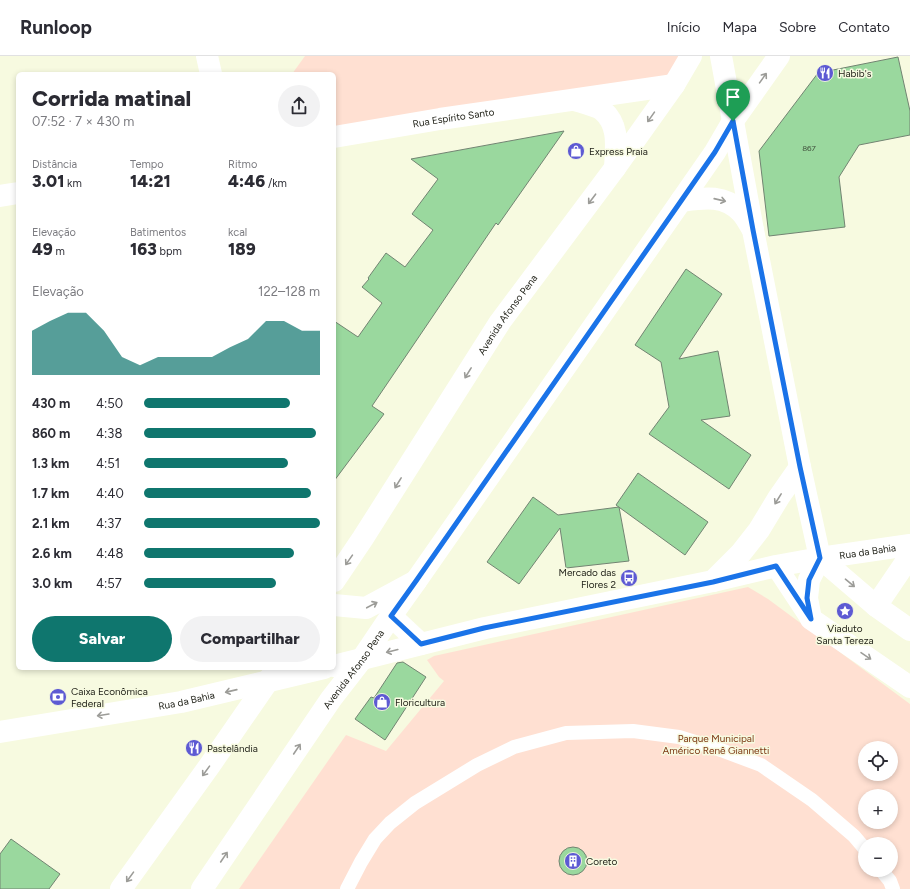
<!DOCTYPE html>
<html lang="pt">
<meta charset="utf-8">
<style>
body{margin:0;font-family:Figtree,sans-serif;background:#f2f2f3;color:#2b2b33;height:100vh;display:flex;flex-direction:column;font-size:15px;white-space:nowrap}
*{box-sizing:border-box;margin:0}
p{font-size:13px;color:#7c7c81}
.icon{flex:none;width:22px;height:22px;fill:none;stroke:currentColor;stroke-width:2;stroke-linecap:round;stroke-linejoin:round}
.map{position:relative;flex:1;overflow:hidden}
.details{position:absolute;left:16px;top:16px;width:320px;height:598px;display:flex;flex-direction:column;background:#fff;border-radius:6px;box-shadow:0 2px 6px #0003}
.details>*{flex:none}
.controls{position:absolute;left:858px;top:685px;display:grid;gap:8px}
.controls a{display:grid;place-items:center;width:40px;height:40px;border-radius:50%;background:#fff;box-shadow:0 2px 6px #0003;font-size:20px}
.pin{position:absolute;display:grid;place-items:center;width:34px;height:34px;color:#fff;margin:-41px -17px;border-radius:50% 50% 50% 0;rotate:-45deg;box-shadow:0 0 4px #0007}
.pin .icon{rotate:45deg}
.round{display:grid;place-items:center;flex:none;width:42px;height:42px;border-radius:21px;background:#f2f2f3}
.headline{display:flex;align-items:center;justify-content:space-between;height:68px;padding:0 16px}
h1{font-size:22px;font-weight:800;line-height:30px}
.stats{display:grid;grid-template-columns:repeat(3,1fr);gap:6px;height:68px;padding:4px 16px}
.stats div{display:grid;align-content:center}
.stats b{font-size:17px;font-weight:800}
.stats small{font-size:11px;font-weight:400}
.stats p{font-size:11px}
.chart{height:112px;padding:8px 16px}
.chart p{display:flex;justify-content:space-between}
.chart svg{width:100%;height:72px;margin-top:4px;fill:#0f766e;opacity:.7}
.cta{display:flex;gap:8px;margin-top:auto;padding:8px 16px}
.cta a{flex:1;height:46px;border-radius:24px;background:#0f766e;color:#fff;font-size:16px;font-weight:800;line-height:46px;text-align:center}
.cta a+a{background:#f2f2f3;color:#2b2b33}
ul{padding:0 16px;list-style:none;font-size:13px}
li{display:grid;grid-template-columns:64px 48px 1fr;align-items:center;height:30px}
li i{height:10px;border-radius:5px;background:#0f766e}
header{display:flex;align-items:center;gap:24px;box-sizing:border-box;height:56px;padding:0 20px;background:#fff;border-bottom:1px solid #e1e1e2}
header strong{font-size:19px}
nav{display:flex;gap:22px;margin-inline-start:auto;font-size:14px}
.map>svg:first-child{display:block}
.green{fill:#ffe0d2;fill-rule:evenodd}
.building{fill:#9ad89e;stroke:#728472}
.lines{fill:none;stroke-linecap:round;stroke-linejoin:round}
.service{stroke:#fff;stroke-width:14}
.pedestrian{stroke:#fff;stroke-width:21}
.minor{stroke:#fff;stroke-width:22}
.tertiary{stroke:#fff;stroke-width:22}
.secondary{stroke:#fff;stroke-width:22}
.oneway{stroke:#9c9c98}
.route-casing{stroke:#fff;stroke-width:8}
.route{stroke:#1a73e8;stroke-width:5}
.labels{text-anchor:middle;stroke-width:3;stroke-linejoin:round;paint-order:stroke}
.number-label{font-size:8px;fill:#41513c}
.poi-label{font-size:10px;fill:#23241b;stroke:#f7fae0;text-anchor:start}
.street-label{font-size:10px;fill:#23241b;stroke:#f7fae0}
.park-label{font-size:10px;fill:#7b3712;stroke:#f7fae0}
</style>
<header>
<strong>Runloop</strong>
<nav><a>Início</a><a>Mapa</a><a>Sobre</a><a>Contato</a></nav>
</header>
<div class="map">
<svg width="910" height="833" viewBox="0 0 910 833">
<rect width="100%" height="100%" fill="#f7fae0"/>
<g class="green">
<path d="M 305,0 L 691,0 L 681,18 L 334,79 L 334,18 L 292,18 Z"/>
<path d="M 748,531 L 768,543 L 910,648 L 910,833 L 239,833 L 346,679 L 386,695 L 444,625 L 439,621 L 427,604 L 434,600 ZM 865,692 L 891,692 L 891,718 L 865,718 ZM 865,740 L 891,740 L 891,766 L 865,766 ZM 865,788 L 891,788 L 891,814 L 865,814 Z"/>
</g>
<g class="building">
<path d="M 898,1 L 910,55 L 910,79 L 859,89 L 839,121 L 845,171 L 769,180 L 759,95 L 818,17 Z"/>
<path d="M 564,75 L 498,169 L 496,167 L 372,350 L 384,358 L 334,425 L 334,265 L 358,281 L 382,247 L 362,231 L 369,223 L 368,222 L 386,197 L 405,211 L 433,174 L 412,158 L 438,123 L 411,103 Z"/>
<path d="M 686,213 L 722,238 L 679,303 L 718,295 L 730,360 L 701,364 L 751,399 L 729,433 L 649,378 L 669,351 L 661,306 L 635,289 Z"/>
<path d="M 638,417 L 708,466 L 685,499 L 616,449 Z"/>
<path d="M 533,441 L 558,459 L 619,451 L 629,505 L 566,512 L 560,472 L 519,528 L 487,506 Z"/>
<path d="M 403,606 L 426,621 L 385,684 L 355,663 L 371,641 L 374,642 L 397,607 Z"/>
<path d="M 11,783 L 60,818 L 49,833 L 0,833 L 0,798 Z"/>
<circle cx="573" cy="805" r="14"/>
</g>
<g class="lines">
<g class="service">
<path d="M 881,814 L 890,825 L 893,833"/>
<path d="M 347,833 L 361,806 L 375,783 L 390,767 L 415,747 L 477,709 L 514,691 L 566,677 L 633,675 L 679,681 L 721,694 L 761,709 L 812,744 L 854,780 L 865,793"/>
</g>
<path class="pedestrian" d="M 776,510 L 811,563"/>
<g class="minor">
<path d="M 207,0 L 211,18"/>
<path d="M 820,502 L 809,524 L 807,542 L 811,563 L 910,631"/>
</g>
<g class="tertiary">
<path d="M 721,0 L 753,174 L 800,411 L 820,502"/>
<path d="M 575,44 C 581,46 597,50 602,54 C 620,69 616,91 615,112"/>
<path id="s1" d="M 334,81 L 440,63 L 674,29"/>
<path d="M 0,140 L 18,137"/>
<path d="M 820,502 L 876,550 L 910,574"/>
<path d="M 713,525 L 741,497 L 759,474 L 779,441 L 800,411"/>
<path d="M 334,549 L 366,552 L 416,525"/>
<path d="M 876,550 L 910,500"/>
<path id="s2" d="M 334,610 L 485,572 L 713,525 L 776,510 L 820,502 L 910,489"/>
<path id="s3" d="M 0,676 L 181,646 L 324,612"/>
</g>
<g class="secondary">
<path d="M 681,145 C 703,142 724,138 741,156 C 746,161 749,168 753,174"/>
<path id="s4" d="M 334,525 L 363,482 L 500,266 L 615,112 L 674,29 L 691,0"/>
<path d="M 391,560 L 421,588"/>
<path d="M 121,833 L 210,709 L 277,612"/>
<path id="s5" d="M 202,833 L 331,643 L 362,603 L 391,560 L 416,525 L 681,145 L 715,96 L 733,65 L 779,0"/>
</g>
</g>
<defs><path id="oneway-shaft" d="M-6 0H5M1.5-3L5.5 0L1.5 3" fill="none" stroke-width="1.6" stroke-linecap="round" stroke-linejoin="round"/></defs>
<g class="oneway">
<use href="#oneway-shaft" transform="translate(763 22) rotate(-55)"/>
<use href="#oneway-shaft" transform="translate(651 61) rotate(125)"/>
<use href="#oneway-shaft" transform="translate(592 143) rotate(127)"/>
<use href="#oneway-shaft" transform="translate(720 144) rotate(13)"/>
<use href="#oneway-shaft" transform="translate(468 317) rotate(122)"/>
<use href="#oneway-shaft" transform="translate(398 427) rotate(122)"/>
<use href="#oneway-shaft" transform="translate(778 443) rotate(122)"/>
<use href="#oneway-shaft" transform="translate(349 504) rotate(125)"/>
<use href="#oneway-shaft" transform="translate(850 527) rotate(40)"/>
<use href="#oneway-shaft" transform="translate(372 549) rotate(-28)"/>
<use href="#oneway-shaft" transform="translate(392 595) rotate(166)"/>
<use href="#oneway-shaft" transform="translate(866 600) rotate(34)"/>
<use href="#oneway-shaft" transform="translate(231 635) rotate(167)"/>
<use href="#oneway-shaft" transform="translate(103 659) rotate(171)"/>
<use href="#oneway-shaft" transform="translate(297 693) rotate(-56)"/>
<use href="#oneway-shaft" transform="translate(206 715) rotate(126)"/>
<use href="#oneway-shaft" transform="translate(224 801) rotate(-56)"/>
<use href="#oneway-shaft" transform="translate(130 821) rotate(126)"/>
</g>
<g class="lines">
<g class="route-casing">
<path id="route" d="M 733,65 L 753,174 L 800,411 L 820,502 L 809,524 L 807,542 L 811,563 L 776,510 L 713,526 L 484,572 L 421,588 L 391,560 L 416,525 L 681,145 L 715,96 Z"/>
</g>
<use href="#route" class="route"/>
</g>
<defs>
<g id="restaurant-disc" transform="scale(0.9)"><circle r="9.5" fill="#5d5ad3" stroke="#f7fae0"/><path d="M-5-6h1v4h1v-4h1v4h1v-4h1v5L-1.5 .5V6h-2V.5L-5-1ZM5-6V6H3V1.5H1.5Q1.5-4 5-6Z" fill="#fff"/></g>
<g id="shop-disc" transform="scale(0.9)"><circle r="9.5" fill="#5d5ad3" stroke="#f7fae0"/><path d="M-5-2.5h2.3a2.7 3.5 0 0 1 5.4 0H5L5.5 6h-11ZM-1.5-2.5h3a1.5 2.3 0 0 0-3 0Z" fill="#fff"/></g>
<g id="bus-disc" transform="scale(0.9)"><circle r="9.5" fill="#5d5ad3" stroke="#f7fae0"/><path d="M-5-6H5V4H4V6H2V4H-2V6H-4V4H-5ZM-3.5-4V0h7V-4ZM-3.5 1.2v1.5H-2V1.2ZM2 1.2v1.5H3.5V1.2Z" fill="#fff"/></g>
<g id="sight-disc" transform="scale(0.9)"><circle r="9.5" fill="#5d5ad3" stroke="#f7fae0"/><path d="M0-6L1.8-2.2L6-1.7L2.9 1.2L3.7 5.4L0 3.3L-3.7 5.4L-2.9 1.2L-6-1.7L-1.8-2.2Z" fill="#fff"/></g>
<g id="bank-disc" transform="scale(0.9)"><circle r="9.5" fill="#5d5ad3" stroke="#f7fae0"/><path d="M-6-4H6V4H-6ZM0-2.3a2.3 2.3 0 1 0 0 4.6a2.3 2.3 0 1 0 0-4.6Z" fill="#fff"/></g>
<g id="building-disc" transform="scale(0.9)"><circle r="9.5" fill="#5d5ad3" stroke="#f7fae0"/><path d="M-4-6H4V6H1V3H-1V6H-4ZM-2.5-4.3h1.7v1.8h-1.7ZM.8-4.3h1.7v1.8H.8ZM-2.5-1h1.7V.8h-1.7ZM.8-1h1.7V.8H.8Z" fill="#fff"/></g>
</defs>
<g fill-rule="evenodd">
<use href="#restaurant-disc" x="825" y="17"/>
<use href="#shop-disc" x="576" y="95"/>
<use href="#bus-disc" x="629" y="522"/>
<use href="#sight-disc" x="845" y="555"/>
<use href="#bank-disc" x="58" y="641"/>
<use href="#shop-disc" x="382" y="646"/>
<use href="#restaurant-disc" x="194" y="692"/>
<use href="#building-disc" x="573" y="805"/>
</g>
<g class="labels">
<g class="number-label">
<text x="809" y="95">867</text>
</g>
<g class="poi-label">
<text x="838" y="21">Habib's</text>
<text x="589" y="99">Express Praia</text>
<text x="616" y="520" text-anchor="end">Mercado das<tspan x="616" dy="12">Flores 2</tspan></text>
<text x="845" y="576" text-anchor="middle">Viaduto<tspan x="845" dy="12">Santa Tereza</tspan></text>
<text x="71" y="639">Caixa Econômica<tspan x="71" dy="12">Federal</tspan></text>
<text x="395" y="650">Floricultura</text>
<text x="207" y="696">Pastelândia</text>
<text x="586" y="809">Coreto</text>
</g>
<g class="street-label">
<text dy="4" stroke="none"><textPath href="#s1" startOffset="121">Rua Espírito Santo</textPath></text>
<text dy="4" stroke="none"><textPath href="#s4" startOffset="318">Avenida Afonso Pena</textPath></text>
<text dy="4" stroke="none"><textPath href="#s2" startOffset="546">Rua da Bahia</textPath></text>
<text dy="4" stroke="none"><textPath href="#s5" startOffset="267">Avenida Afonso Pena</textPath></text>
<text dy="4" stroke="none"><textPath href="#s3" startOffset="189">Rua da Bahia</textPath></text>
</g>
<g class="park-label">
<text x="716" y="686">Parque Municipal<tspan x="716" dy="12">Américo Renê Giannetti</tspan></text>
</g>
</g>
</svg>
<div class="controls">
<a><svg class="icon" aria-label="locate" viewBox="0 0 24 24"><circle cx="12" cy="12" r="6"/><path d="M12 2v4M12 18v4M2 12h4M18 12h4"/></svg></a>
<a>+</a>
<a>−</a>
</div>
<div class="pin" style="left:733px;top:65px;background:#1e9e55"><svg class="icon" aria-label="arrive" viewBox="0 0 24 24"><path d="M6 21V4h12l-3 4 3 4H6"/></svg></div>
<section class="details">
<div class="headline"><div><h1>Corrida matinal</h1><p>07:52 · 7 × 430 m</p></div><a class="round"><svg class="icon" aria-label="share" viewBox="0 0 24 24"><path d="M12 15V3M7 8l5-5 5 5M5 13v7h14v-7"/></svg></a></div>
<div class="stats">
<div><p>Distância</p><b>3.01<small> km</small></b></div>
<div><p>Tempo</p><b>14:21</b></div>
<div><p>Ritmo</p><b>4:46<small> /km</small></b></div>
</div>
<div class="stats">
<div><p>Elevação</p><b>49<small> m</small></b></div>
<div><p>Batimentos</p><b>163<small> bpm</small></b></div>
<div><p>kcal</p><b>189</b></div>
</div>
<div class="chart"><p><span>Elevação</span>122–128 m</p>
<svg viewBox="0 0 160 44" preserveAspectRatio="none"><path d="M0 44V17L10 11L20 6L30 6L40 17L50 33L60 38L70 33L80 33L90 33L100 33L110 27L120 22L130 11L140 11L150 17L160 17V44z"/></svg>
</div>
<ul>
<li><b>430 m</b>4:50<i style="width:83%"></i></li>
<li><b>860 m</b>4:38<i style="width:98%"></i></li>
<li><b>1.3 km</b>4:51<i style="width:82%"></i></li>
<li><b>1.7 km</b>4:40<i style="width:95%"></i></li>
<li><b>2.1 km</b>4:37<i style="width:100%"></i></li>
<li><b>2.6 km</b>4:48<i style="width:85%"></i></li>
<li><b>3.0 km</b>4:57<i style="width:75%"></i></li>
</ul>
<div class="cta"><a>Salvar</a><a>Compartilhar</a></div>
</section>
</div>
